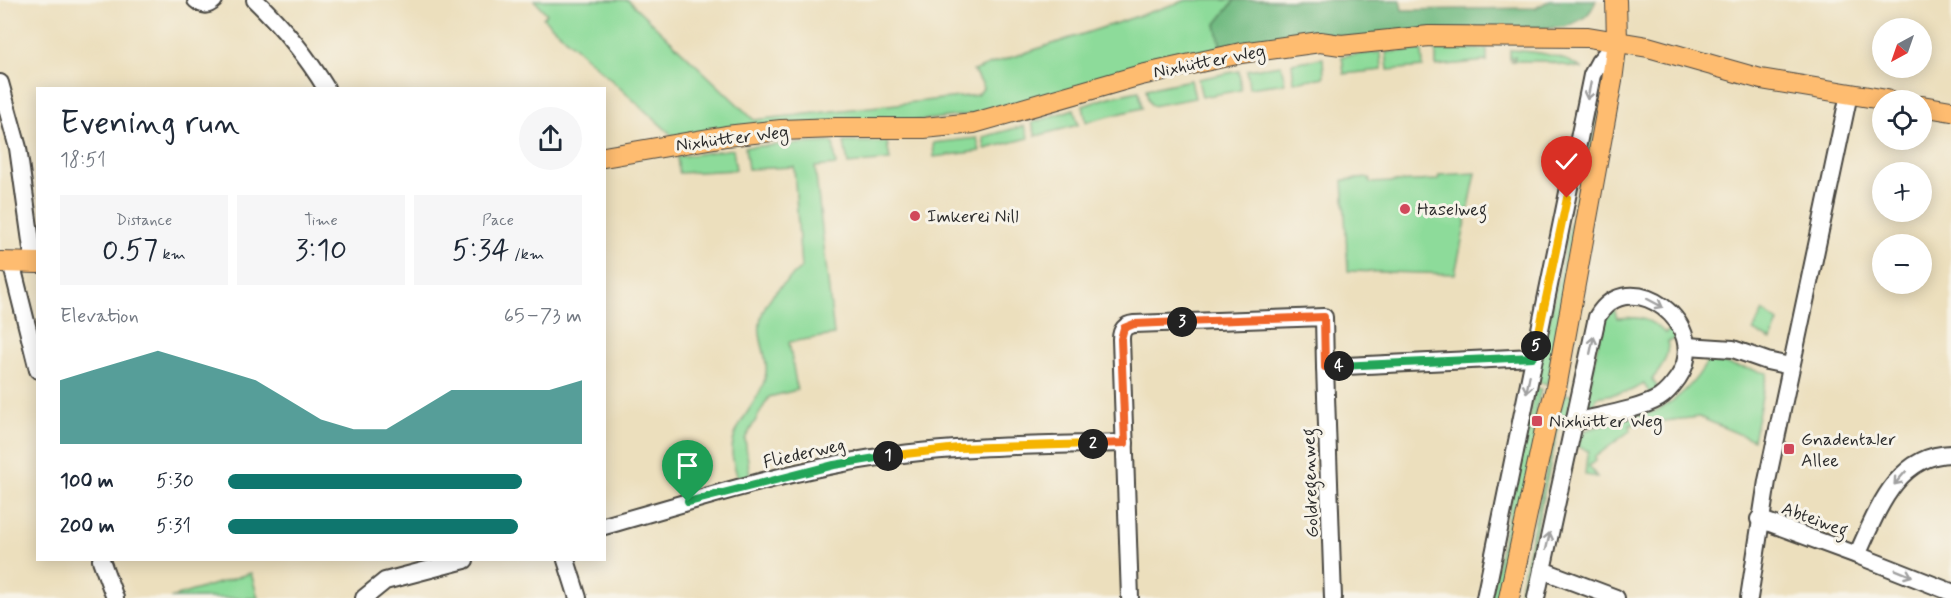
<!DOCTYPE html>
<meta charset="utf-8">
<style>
body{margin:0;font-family:Mynerve,sans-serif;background:#f6f6f7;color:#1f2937;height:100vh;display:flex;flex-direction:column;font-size:22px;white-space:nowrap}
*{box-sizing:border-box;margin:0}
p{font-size:20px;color:#747a83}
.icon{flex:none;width:33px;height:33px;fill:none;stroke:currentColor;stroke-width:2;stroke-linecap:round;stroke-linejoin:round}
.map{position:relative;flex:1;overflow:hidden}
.sheet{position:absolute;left:36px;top:87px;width:570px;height:474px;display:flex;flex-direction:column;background:#fff;border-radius:0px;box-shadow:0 3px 15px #0003}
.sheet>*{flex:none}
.needle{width:39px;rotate:220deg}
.controls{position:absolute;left:1872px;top:18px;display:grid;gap:12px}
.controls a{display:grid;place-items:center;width:60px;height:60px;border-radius:50%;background:#fff;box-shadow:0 3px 15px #0003;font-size:30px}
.pin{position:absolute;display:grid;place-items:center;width:51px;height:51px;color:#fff;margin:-62px -26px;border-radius:50% 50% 50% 0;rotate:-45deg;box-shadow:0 0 6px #0007}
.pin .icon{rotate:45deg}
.km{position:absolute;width:30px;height:30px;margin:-15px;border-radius:50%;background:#222;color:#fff;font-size:16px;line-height:30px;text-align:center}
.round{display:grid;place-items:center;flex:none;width:63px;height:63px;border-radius:32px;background:#f6f6f7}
.overview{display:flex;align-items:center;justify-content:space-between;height:102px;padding:0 24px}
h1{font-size:33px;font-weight:600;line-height:45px}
.stats{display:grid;grid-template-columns:repeat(3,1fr);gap:9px;height:102px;padding:6px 24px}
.stats div{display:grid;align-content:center;border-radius:0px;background:#f6f6f7;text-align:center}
.stats b{font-size:30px;font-weight:600}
.stats small{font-size:16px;font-weight:400}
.stats p{font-size:16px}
.chart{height:168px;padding:12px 24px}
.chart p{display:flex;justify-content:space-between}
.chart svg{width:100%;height:108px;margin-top:6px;fill:#0f766e;opacity:.7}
ul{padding:0 24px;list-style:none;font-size:20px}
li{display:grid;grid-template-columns:96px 72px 1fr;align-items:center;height:45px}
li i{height:15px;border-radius:8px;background:#0f766e}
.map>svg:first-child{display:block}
.green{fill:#8ddb9a;stroke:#5c8362;stroke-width:1.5}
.forest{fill:#72bb82;stroke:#4e7356;stroke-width:1.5}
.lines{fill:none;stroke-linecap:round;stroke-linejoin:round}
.minor-casing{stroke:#484641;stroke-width:20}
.major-casing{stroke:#484641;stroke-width:22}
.minor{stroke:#fff;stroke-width:16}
.major{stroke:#febc70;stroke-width:20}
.oneway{stroke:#a0a0a0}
.split-1-casing{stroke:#fff;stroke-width:12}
.split-2-casing{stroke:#fff;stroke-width:12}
.split-3-casing{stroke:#fff;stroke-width:12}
.split-4-casing{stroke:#fff;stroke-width:12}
.split-5-casing{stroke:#fff;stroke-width:12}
.split-6-casing{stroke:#fff;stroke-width:12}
.split-1{stroke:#22a559;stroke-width:8}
.split-2{stroke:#f5b400;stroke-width:8}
.split-3{stroke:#f0652b;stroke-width:8}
.split-4{stroke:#f0652b;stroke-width:8}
.split-5{stroke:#22a559;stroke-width:8}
.split-6{stroke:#f5b400;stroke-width:8}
.poi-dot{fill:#d1495b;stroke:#f7f3e8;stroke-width:2}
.labels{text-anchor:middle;stroke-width:6;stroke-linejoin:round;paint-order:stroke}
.street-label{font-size:18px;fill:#2b2b2b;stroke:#f7f3e8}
.poi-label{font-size:18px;fill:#2b2b2b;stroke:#f7f3e8;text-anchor:start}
</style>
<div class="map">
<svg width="1951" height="598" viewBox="0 0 1951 598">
<rect width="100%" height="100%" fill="#f7f3e8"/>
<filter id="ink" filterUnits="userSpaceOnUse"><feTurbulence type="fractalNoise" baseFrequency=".0167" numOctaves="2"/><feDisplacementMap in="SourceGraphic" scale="12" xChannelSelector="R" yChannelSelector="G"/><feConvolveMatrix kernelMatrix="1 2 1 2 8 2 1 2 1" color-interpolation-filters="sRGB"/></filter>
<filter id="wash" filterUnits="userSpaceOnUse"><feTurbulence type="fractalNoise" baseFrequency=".008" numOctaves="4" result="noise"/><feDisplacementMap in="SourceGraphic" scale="24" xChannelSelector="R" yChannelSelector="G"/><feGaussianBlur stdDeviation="1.35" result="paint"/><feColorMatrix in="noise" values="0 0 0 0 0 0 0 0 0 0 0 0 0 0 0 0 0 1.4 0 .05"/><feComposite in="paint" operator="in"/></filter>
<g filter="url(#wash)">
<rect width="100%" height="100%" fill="#ecdfbd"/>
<g class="green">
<path d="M 534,0 L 628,0 L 754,120 L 977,95 L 983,89 L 982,83 L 973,71 L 991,64 L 1187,0 L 1235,0 L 1216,24 L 1222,53 L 972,114 L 925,120 L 674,137 L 543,18 L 547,14 Z"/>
<path d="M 1487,49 L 1487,61 L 1436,66 L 1436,50 Z"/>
<path d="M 1422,50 L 1423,67 L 1388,70 L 1386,52 Z"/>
<path d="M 1510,50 C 1537,52 1560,54 1583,69 L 1544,61 L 1510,61 L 1515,59 L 1515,57 L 1510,58 Z"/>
<path d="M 1381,52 L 1382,70 L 1344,74 L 1342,56 Z"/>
<path d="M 1323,58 L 1324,77 L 1294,82 L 1292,63 Z"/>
<path d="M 1281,65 L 1285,83 L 1249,88 L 1247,70 Z"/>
<path d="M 1239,71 L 1241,90 L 1202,97 L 1198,79 Z"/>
<path d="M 1191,80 L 1195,98 L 1152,106 L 1148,100 L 1146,89 Z"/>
<path d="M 1598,84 L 1602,84 L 1577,243 L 1547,384 L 1536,381 L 1590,132 Z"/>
<path d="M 1139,91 L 1142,108 L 1086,122 L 1083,106 L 1110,97 Z"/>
<path d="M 1074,109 L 1078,125 L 1036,136 L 1032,123 Z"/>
<path d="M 1024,126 L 1029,138 L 985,149 L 983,137 Z"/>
<path d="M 977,138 L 980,151 L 934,157 L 933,143 Z"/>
<path d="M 833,142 L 836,165 L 815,167 L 834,335 L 789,342 L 797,390 L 769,397 L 745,439 L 750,476 L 738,479 C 736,471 732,461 732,452 C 732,421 761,404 766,373 C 769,353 752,334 764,309 C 771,293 788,280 801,268 L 794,167 L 748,169 L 745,147 Z"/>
<path d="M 844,142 L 887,142 L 890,160 L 848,164 Z"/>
<path d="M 733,149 L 736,170 L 679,173 L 677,157 Z"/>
<path d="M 1476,173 L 1455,274 L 1348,271 L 1343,180 L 1370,178 L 1370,183 L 1438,180 L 1439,175 Z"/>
<path d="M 1614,309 L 1617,318 C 1639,316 1649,318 1665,333 L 1674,328 L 1678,338 L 1668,342 C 1668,357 1663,368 1652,379 L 1658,388 L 1650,394 L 1644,384 L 1630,391 L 1597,397 L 1593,407 L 1589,407 L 1587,399 L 1602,321 Z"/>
<path d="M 1763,311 L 1778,322 L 1771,340 L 1753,331 Z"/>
<path d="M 1708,360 L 1767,373 L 1753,440 L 1699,417 L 1630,425 L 1631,430 L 1595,457 L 1595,461 L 1589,466 L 1597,477 L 1585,475 L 1587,455 L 1589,451 L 1578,447 L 1580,438 L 1586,430 L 1655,411 C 1678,400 1696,382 1708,360 Z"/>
<path d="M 1535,388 L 1541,389 L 1531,432 L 1537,434 L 1502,598 L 1490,598 Z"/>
<path d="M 1565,394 L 1573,396 L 1568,412 L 1558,430 L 1521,598 L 1518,598 L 1557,420 Z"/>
<path d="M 251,573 L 258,598 L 170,598 Z"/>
</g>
<path class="forest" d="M 1235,0 L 1400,0 L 1402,10 L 1536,8 L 1550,0 L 1596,0 C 1590,17 1581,20 1565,27 L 1222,53 L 1216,24 Z"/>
</g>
<g filter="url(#ink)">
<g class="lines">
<g class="minor-casing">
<g id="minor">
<path d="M 196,0 C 203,6 208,6 214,0"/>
<path d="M 255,0 C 283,27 306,55 326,88"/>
<path d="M 0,83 L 18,148 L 34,263"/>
<path d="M 11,262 L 38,370"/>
<path d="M 1687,346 L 1733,349 L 1767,361 L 1790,366"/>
<path d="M 1325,367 L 1333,598"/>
<path d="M 1759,519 L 1857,555 L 1951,592"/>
<path d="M 604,526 C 680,505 756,480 834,465 C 930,445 1027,446 1125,443"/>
<path d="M 1857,555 C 1877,512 1896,455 1951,454"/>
<path d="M 101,560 L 115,598"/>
<path d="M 566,560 L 578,598"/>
<path d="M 1542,570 L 1616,598"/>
<path d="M 364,598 L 385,581 L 465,560"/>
<path d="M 1130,598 L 1121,339 C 1121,330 1125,325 1134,324 L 1324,317 L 1325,367 L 1533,357"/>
<path d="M 1485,598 L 1592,75 L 1599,62 L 1617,41"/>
<path d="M 1536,598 L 1597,317 C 1629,262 1714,325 1678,378 C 1673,385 1667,393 1659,398 C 1639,410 1598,416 1575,422"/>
<path d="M 1749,598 L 1767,481 L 1849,94"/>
</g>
</g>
<g class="major-casing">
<g id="major">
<path d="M 1922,106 L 1951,111"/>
<path d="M 604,157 L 726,136 L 781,130 L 836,128 L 924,128 L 974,123 L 1141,75 L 1241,53 L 1320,42 L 1341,45 L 1429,36 L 1588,37 L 1648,47 L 1761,79 L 1887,100"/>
<path d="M 0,262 L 38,263"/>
<path d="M 1509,598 L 1546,425 L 1556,388 L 1612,81 L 1617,41 L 1616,0"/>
</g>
</g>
<use href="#minor" class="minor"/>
<use href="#major" class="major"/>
</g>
<defs><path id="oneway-shaft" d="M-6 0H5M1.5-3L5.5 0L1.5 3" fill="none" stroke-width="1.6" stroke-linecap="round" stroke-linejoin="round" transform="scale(1.5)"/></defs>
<g class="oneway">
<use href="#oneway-shaft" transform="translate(1589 91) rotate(102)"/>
<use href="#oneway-shaft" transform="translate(1655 303) rotate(28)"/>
<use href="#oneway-shaft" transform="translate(1592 345) rotate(-78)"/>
<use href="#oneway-shaft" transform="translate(1528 384) rotate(101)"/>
<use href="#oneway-shaft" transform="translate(1900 478) rotate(131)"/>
<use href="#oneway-shaft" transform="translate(1548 541) rotate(-77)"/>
<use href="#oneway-shaft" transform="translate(1904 573) rotate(22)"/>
</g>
</g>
<g class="lines" filter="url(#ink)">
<g class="split-1-casing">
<path id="split-1" d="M 688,502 L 834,465 L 888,456"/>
</g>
<g class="split-2-casing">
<path id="split-2" d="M 888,456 L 958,448 L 1093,444"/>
</g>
<g class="split-3-casing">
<path id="split-3" d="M 1093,444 L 1125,443 L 1121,339 L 1124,328 L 1134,324 L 1182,322"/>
</g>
<g class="split-4-casing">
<path id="split-4" d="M 1182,322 L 1324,317 L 1325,367 L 1339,366"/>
</g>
<g class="split-5-casing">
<path id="split-5" d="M 1339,366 L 1533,357 L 1536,346"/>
</g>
<g class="split-6-casing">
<path id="split-6" d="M 1536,346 L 1567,198"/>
</g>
<use href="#split-1" class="split-1"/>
<use href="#split-2" class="split-2"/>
<use href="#split-3" class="split-3"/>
<use href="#split-4" class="split-4"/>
<use href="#split-5" class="split-5"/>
<use href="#split-6" class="split-6"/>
</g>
<g class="poi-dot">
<circle cx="1405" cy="209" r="6"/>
<circle cx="915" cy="216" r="6"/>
<rect x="1531" y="415" width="12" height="12" rx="3"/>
<rect x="1783" y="443" width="12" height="12" rx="3"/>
</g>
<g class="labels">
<g class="street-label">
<text transform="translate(1209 61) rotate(-11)" y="6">Nixhütter Weg</text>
<text transform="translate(732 138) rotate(-7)" y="6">Nixhütter Weg</text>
<text transform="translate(804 453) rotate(-13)" y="6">Fliederweg</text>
<text transform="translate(1310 483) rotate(-92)" y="6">Goldregenweg</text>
<text transform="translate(1815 519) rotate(20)" y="6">Abteiweg</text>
</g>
<g class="poi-label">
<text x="1417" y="215">Haselweg</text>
<text x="927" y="222">Imkerei Nill</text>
<text x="1549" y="427">Nixhütter Weg</text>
<text x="1801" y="445">Gnadentaler<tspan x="1801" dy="21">Allee</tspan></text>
</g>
</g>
</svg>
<div class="controls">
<a><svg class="needle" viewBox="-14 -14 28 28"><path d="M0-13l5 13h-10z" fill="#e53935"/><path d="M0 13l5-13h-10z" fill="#747a83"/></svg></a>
<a><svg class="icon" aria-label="locate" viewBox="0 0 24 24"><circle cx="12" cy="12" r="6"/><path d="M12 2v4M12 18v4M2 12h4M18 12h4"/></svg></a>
<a>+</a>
<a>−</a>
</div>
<div class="pin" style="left:688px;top:502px;background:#1e9e55"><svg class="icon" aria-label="arrive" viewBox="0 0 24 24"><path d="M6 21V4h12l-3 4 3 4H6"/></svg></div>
<div class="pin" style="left:1567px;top:198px;background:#d93025"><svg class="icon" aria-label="check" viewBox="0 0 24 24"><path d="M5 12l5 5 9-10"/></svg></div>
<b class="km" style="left:888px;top:456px">1</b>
<b class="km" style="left:1093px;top:444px">2</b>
<b class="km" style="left:1182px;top:322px">3</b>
<b class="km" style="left:1339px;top:366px">4</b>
<b class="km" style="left:1536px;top:346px">5</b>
<section class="sheet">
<div class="overview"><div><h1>Evening run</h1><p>18:51</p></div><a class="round"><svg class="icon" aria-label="share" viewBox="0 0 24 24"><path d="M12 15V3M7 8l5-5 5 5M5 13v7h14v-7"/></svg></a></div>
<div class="stats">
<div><p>Distance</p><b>0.57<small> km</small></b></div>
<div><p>Time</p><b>3:10</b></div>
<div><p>Pace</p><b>5:34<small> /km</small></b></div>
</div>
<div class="chart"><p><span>Elevation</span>65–73 m</p>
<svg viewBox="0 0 160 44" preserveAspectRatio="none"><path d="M0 44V18L10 14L20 10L30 6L40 10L50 14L60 18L70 26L80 34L90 38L100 38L110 30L120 22L130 22L140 22L150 22L160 18V44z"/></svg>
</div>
<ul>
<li><b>100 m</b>5:30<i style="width:83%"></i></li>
<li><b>200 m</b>5:31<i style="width:82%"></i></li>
</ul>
</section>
</div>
